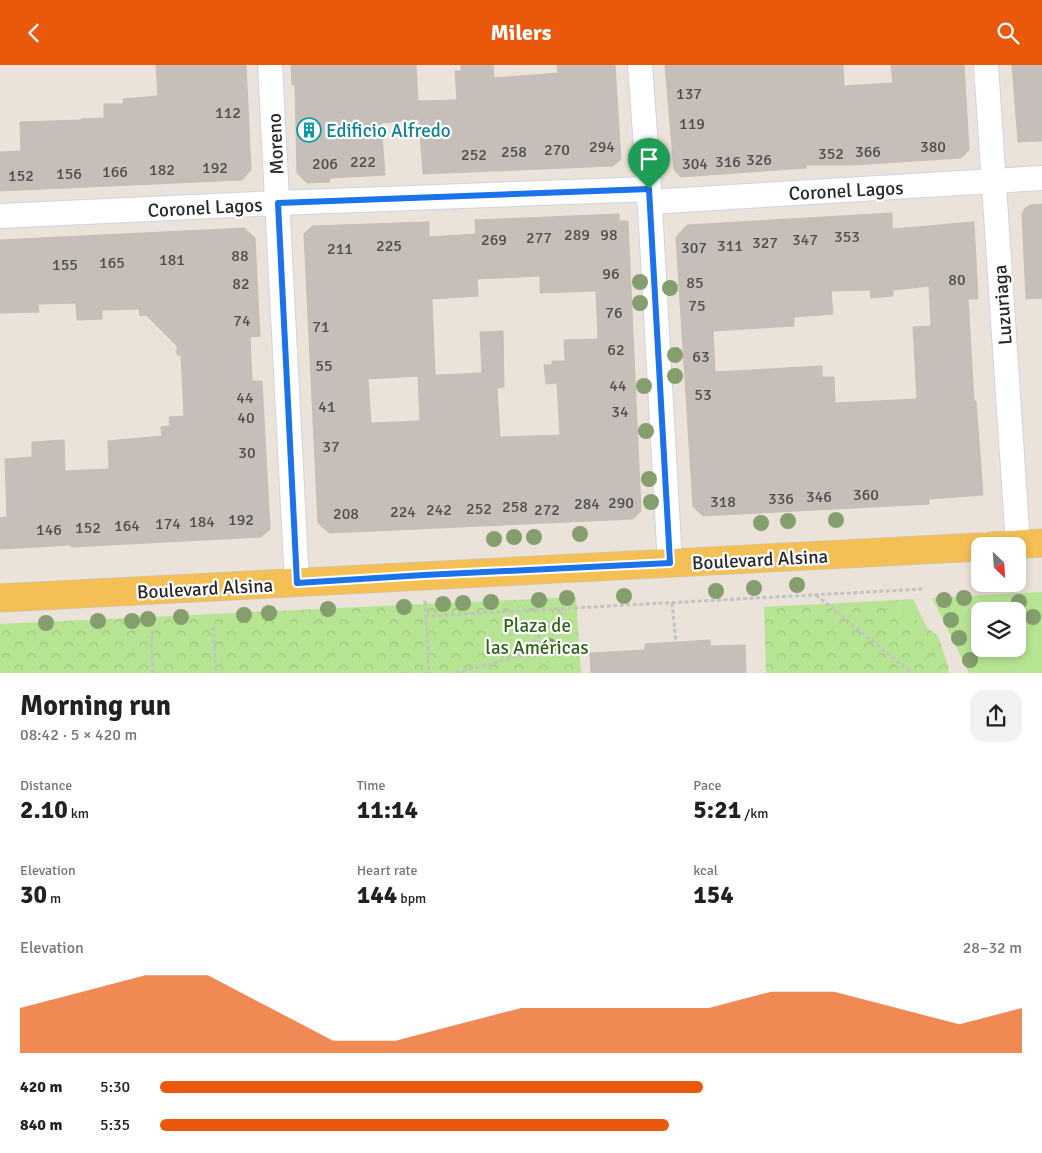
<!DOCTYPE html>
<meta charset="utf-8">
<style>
body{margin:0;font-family:Signika,sans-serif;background:#f2f2f2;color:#202124;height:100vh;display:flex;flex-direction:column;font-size:19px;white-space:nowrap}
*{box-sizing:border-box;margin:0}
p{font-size:16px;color:#757577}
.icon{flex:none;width:28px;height:28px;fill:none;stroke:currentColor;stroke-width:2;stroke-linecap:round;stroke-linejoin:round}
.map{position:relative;height:608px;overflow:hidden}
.drawer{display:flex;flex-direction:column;background:#fff;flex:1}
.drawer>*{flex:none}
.needle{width:32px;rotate:155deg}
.fabs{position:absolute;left:971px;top:472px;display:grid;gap:10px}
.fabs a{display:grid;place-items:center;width:55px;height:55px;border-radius:10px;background:#fff;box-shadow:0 2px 8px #0003;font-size:25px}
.pin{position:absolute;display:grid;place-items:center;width:42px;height:42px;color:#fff;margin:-51px -21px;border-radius:50% 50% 50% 0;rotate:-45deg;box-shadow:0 0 5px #0007}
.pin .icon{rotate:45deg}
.round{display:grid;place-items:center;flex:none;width:52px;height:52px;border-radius:15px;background:#f2f2f2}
.head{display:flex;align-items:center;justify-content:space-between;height:85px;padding:0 20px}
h1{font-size:28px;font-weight:800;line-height:38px}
.figures{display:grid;grid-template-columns:repeat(3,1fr);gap:8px;height:85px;padding:5px 20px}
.figures div{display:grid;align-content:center}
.figures b{font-size:25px;font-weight:800}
.figures small{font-size:14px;font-weight:400}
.figures p{font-size:14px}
.chart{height:140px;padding:10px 20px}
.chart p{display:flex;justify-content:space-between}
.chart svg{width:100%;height:90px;margin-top:5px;fill:#ea580c;opacity:.7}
ul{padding:0 20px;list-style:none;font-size:16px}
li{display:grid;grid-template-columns:80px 60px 1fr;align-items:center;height:38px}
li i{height:12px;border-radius:6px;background:#ea580c}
header{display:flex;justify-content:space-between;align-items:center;height:65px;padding:0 20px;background:#ea580c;color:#fff;font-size:22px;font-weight:800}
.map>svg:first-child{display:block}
.grass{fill:#b7e493;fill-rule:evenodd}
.forest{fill:url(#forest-crowns)}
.building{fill:#c6bfb9;stroke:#c6beb3;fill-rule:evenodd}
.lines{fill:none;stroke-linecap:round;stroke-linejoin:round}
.minor-casing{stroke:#ced4e2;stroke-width:26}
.major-casing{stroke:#c3c3c3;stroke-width:29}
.path{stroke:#c3c3c3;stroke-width:3;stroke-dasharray:4 2.5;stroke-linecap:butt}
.minor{stroke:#fff;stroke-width:24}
.major{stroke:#f4bf55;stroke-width:28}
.tree{fill:#849e6e}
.route-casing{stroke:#fff;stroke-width:10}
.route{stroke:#1a73e8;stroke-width:6}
.labels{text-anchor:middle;stroke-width:4.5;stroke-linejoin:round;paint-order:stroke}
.number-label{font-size:16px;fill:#504e4c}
.culture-label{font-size:19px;fill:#0d838f;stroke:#fff;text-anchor:start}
.street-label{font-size:19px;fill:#282828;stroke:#fff}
.park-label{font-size:19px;fill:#306617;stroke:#fff}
</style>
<header><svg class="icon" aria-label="back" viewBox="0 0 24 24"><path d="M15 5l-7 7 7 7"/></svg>Milers<svg class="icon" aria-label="search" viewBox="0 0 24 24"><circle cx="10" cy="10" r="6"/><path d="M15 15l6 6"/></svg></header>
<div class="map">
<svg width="1042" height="608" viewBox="0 0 1042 608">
<defs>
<pattern id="forest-crowns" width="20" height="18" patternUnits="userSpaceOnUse" patternTransform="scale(1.25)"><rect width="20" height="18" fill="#b7e493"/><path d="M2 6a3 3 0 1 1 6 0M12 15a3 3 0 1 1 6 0" fill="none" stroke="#9dc47f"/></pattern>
</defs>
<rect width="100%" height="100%" fill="#ebe2d9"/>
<g class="grass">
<path d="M 1042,527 L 1042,608 L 969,608 L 932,533 ZM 980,546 L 1018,546 L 1018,584 L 980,584 Z"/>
<path d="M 913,534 L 949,608 L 902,608 L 898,535 Z"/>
</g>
<g class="forest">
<path d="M 576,532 L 581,608 L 0,608 L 0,559 Z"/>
<path d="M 898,535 L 900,571 L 912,552 L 938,571 L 948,601 L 949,608 L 766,608 L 764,542 Z"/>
</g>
<g class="building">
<path d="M 156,0 L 246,0 L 251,105 L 242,115 L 0,126 L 0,87 L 21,86 L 20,57 L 81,55 L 81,54 L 104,53 L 104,39 L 123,39 L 123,34 L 158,31 Z"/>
<path d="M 291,0 L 416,0 L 418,36 L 457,35 L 455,6 L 461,6 L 461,0 L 493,0 L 494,13 L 558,8 L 557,0 L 615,0 L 621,94 L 613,101 L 423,109 L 419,54 L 381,58 L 385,110 L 330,113 L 330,117 L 307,118 L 297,108 L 295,20 L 292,20 Z"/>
<path d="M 665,0 L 843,0 L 844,21 L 893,18 L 891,0 L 964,0 L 969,85 L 961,93 L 852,100 L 806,100 L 806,103 L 681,112 L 674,105 Z"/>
<path d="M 1012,0 L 1042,0 L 1042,76 L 1018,77 Z"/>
<path d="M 1042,139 L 1042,233 L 1026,234 L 1022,149 L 1025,143 L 1030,140 Z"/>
<path d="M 892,148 L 892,164 L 974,157 L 978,234 L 968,234 L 974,336 L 976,336 L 983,430 L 929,434 L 929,439 L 703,451 L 693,442 L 676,172 L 687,160 ZM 929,221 L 931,261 L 913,262 L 917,334 L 835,338 L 834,312 L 822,312 L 822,301 L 715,307 L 713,266 L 794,261 L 794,252 L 833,249 L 831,226 L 870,225 L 871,233 L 893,231 L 893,225 Z"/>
<path d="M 619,149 L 619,156 L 628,156 L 641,446 L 633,454 L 329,468 L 318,458 L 304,169 L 312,161 L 429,157 L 429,172 L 476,169 L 475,155 ZM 540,211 L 540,228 L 596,226 L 598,274 L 564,275 L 565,296 L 552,296 L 552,300 L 544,300 L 546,319 L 557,318 L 560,370 L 500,372 L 497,323 L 504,322 L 503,266 L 480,267 L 482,308 L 418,311 L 420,356 L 371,358 L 368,314 L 435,310 L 432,234 L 478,231 L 477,214 Z"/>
<path d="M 244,163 L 255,173 L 260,271 L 250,272 L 252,316 L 262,316 L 270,464 L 261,472 L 71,482 L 71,480 L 0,484 L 0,453 L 7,452 L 5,394 L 32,392 L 32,377 L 64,375 L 65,406 L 109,404 L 108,376 L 162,371 L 161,362 L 170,361 L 169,352 L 184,351 L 181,290 L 177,290 L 177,281 L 146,250 L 140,251 L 139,244 L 102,245 L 102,254 L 77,255 L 76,238 L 38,239 L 39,247 L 0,248 L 0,175 Z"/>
<path d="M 710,575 L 710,581 L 745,580 L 746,608 L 591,608 L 590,588 L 645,585 L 645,579 Z"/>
</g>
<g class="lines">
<g class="minor-casing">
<g id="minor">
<path d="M 270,0 L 297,518"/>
<path d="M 640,0 L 649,124 L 670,499"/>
<path d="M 986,0 L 1018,480"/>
<path d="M 649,137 L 1042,113"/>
<path d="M 0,151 L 278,138 L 649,124"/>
</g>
</g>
<g class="major-casing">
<g id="major">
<path d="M 991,481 L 1042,478"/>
<path d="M 0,533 L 980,482"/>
</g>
</g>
<g class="path">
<path d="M 816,530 L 909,606 L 910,608"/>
<path d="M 425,536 L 429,608"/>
<path d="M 672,538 L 676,577"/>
<path d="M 425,551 L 923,524"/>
<path d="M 213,562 L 216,608"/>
<path d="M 151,565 L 153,608"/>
<path d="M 519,591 L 541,590"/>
<path d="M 401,608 L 409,608"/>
<path d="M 456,608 L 518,591 L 566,544"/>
</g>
<use href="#minor" class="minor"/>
<use href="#major" class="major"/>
</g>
<g class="tree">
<circle cx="640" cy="217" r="8"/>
<circle cx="670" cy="223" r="8"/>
<circle cx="640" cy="238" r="8"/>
<circle cx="675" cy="290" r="8"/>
<circle cx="675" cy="311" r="8"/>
<circle cx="644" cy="321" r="8"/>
<circle cx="646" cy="366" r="8"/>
<circle cx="649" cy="414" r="8"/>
<circle cx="651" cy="437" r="8"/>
<circle cx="836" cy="455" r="8"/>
<circle cx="788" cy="456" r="8"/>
<circle cx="761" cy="458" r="8"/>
<circle cx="580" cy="469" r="8"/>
<circle cx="514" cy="472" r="8"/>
<circle cx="534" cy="472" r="8"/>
<circle cx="494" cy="474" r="8"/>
<circle cx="797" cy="520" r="8"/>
<circle cx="754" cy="523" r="8"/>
<circle cx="716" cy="526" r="8"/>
<circle cx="624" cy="531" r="8"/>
<circle cx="567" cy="533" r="8"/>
<circle cx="964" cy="533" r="8"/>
<circle cx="539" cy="535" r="8"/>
<circle cx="944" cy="535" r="8"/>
<circle cx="491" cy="537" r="8"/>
<circle cx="1019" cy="537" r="8"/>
<circle cx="463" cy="538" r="8"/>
<circle cx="443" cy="539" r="8"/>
<circle cx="404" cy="542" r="8"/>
<circle cx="328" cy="544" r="8"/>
<circle cx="269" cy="548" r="8"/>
<circle cx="244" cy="550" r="8"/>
<circle cx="181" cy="552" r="8"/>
<circle cx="1033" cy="552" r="8"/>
<circle cx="148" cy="554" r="8"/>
<circle cx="951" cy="555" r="8"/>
<circle cx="98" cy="556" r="8"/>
<circle cx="132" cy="556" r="8"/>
<circle cx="46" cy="558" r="8"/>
<circle cx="959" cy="573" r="8"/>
<circle cx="549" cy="581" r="8"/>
<circle cx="970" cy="595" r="8"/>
</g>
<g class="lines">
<g class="route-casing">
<path id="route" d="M 649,124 L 670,498 L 424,510 L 297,518 L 278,138 Z"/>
</g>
<use href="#route" class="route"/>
</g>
<defs>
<g id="building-ring" transform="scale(1.25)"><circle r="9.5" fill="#fff" stroke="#0f9aa8" stroke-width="1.5"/><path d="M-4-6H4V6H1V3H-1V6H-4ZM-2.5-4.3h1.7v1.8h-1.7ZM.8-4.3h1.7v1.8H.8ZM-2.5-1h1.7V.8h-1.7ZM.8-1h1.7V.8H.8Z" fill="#0f9aa8"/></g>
</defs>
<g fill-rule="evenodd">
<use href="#building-ring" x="309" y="65"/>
</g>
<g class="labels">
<g class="number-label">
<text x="689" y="34">137</text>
<text x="228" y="53">112</text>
<text x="692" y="64">119</text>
<text x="602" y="87">294</text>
<text x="933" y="87">380</text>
<text x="557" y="90">270</text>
<text x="514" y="92">258</text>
<text x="868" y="92">366</text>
<text x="831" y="94">352</text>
<text x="474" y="95">252</text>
<text x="759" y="100">326</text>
<text x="363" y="102">222</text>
<text x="728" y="102">316</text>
<text x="325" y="104">206</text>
<text x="695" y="104">304</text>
<text x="215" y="108">192</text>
<text x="162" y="110">182</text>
<text x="115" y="112">166</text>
<text x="69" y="114">156</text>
<text x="21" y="116">152</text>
<text x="577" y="175">289</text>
<text x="609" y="175">98</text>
<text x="847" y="177">353</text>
<text x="539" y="178">277</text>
<text x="494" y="180">269</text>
<text x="805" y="180">347</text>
<text x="765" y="183">327</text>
<text x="389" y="186">225</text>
<text x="730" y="186">311</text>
<text x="694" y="188">307</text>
<text x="340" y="189">211</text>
<text x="240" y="196">88</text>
<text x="172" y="200">181</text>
<text x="112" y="203">165</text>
<text x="65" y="205">155</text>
<text x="611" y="214">96</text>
<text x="957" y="220">80</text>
<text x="695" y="223">85</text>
<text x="241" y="224">82</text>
<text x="697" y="246">75</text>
<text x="614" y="253">76</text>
<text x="242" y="261">74</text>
<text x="321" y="267">71</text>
<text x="616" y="290">62</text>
<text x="701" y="297">63</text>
<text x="324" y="306">55</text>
<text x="618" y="326">44</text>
<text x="703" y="335">53</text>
<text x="245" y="338">44</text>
<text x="327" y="347">41</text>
<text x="620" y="352">34</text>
<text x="246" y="358">40</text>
<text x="331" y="387">37</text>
<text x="247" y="393">30</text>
<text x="866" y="435">360</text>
<text x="819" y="437">346</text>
<text x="781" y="439">336</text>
<text x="723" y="442">318</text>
<text x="621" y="443">290</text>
<text x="587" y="444">284</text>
<text x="515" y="447">258</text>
<text x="479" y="449">252</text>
<text x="439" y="450">242</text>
<text x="547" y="450">272</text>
<text x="403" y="452">224</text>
<text x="346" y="454">208</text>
<text x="241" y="460">192</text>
<text x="202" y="462">184</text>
<text x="168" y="464">174</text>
<text x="127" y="466">164</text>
<text x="88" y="468">152</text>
<text x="49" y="470">146</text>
</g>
<g class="culture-label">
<text x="326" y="72">Edificio Alfredo</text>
</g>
<g class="street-label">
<text transform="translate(275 79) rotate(-93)" y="7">Moreno</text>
<text transform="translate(846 125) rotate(-3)" y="7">Coronel Lagos</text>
<text transform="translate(205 142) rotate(-3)" y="7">Coronel Lagos</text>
<text transform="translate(1002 240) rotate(-94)" y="7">Luzuriaga</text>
<text transform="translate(760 494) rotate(-3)" y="7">Boulevard Alsina</text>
<text transform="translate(205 523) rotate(-3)" y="7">Boulevard Alsina</text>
</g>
<g class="park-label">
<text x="537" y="567">Plaza de<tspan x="537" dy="22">las Américas</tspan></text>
</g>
</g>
</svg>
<div class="fabs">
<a><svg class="needle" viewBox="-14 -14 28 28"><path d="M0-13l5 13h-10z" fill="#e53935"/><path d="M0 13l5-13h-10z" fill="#757577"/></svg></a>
<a><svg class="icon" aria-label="layers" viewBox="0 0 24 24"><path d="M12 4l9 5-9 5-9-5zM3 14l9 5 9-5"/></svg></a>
</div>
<div class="pin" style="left:649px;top:124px;background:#1e9e55"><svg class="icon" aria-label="arrive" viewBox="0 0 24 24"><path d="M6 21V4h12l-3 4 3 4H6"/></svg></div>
</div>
<section class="drawer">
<div class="head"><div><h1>Morning run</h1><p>08:42 · 5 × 420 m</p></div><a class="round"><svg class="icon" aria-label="share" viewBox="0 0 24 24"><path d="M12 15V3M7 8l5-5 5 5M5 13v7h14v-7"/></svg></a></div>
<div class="figures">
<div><p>Distance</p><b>2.10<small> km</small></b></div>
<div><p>Time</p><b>11:14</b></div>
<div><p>Pace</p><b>5:21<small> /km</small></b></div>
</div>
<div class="figures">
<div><p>Elevation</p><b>30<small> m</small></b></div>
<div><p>Heart rate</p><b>144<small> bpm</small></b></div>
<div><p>kcal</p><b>154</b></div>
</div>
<div class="chart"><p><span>Elevation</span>28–32 m</p>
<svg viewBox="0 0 160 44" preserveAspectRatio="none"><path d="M0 44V22L10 14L20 6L30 6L40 22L50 38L60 38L70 30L80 22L90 22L100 22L110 22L120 14L130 14L140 22L150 30L160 22V44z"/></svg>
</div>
<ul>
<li><b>420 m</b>5:30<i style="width:63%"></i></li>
<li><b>840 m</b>5:35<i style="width:59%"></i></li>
</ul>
</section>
